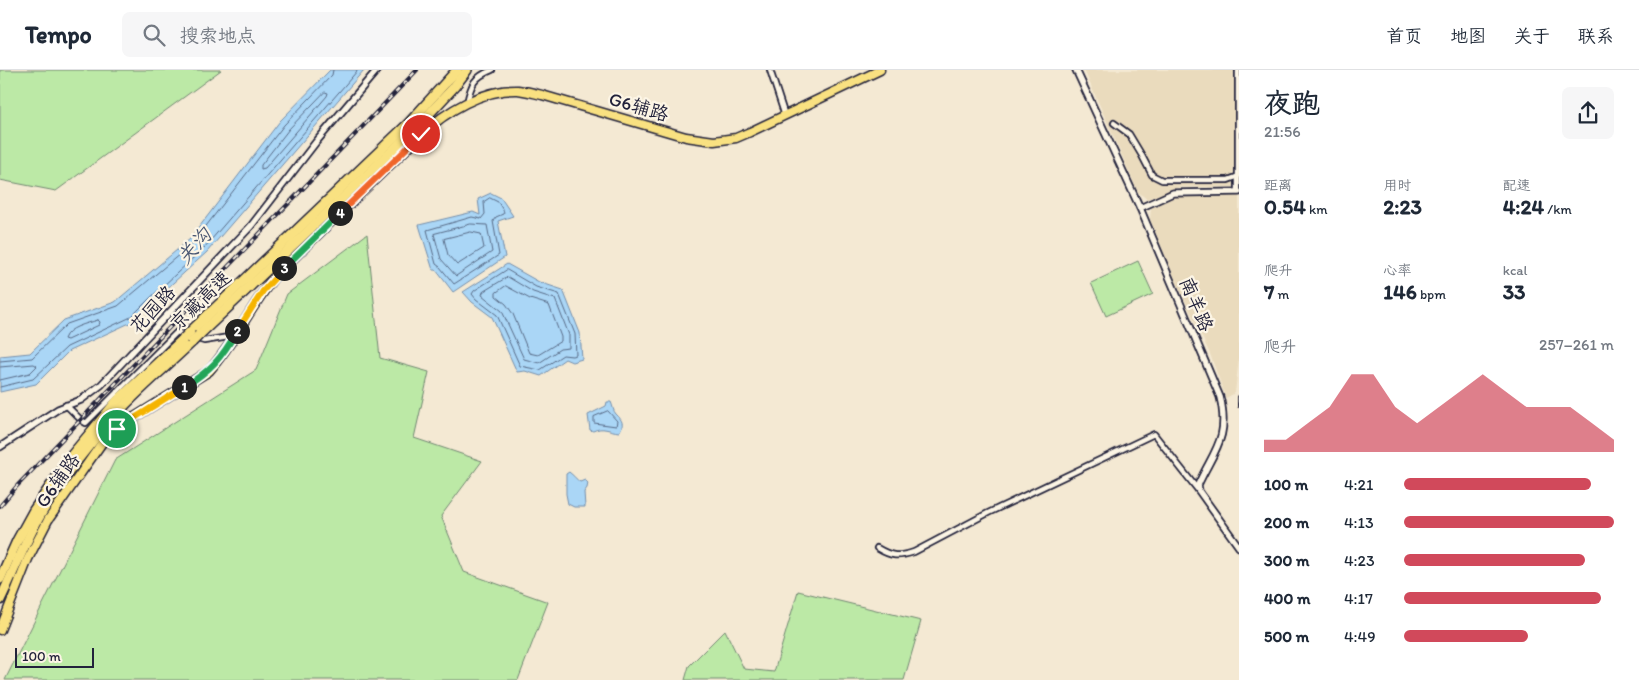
<!DOCTYPE html>
<html lang="zh">
<meta charset="utf-8">
<style>
body{margin:0;font-family:Itim,"LXGW WenKai TC",sans-serif;background:#f6f6f7;color:#1f2937;height:100vh;display:flex;flex-direction:column;font-size:19px;white-space:nowrap}
*{box-sizing:border-box;margin:0}
p{font-size:16px;color:#747a83}
.icon{flex:none;width:28px;height:28px;fill:none;stroke:currentColor;stroke-width:2;stroke-linecap:round;stroke-linejoin:round}
.map{position:relative;flex:1;overflow:hidden}
.details{display:flex;flex-direction:column;background:#fff;width:400px}
.details>*{flex:none}
.scale{position:absolute;left:15px;bottom:12px;width:79px;box-sizing:border-box;padding-left:5px;border:2px solid #22223b;border-top:0;font-size:14px;line-height:18px;white-space:nowrap;color:#22223b;-webkit-text-stroke:4px #fcf5e5;paint-order:stroke}
.pin{position:absolute;display:grid;place-items:center;width:42px;height:42px;color:#fff;margin:-21px;border:2px solid #fff;border-radius:50%;box-shadow:0 1px 5px #0007}
.km{position:absolute;width:25px;height:25px;margin:-12px;border-radius:50%;background:#222;color:#fff;font-size:14px;line-height:25px;text-align:center}
.round{display:grid;place-items:center;flex:none;width:52px;height:52px;border-radius:8px;background:#f6f6f7}
.overview{display:flex;align-items:center;justify-content:space-between;height:85px;padding:0 25px}
h1{font-size:28px;font-weight:800;line-height:38px}
.stats{display:grid;grid-template-columns:repeat(3,1fr);gap:8px;height:85px;padding:5px 25px}
.stats div{display:grid;align-content:center}
.stats b{font-size:21px;font-weight:800}
.stats small{font-size:14px;font-weight:400}
.stats p{font-size:14px}
.chart{height:140px;padding:10px 25px}
.chart p{display:flex;justify-content:space-between}
.chart svg{width:100%;height:90px;margin-top:5px;fill:#d1495b;opacity:.7}
ul{padding:0 25px;list-style:none;font-size:16px}
li{display:grid;grid-template-columns:80px 60px 1fr;align-items:center;height:38px}
li i{height:12px;border-radius:6px;background:#d1495b}
header{display:flex;align-items:center;gap:30px;box-sizing:border-box;height:70px;padding:0 25px;background:#fff;border-bottom:1px solid #e0e1e3}
header strong{font-size:24px}
nav{display:flex;gap:28px;margin-inline-start:auto;font-size:18px}
.search{width:350px;height:45px;background:#f6f6f7;display:flex;align-items:center;gap:12px;box-sizing:border-box;padding:0 18px;border-radius:8px;color:#747a83;font-size:19px}
main{display:flex;flex:1;min-height:0}
.map>svg:first-child{display:block}
.built{fill:#eadbbd}
.green{fill:#bce9a6;stroke:#6f8670}
.water{fill:#aad6f6;stroke:#748eab}
.lines{fill:none;stroke-linecap:round;stroke-linejoin:round}
.shore{stroke:#586a86;stroke-width:1}
.minor-casing{stroke:#22223b;stroke-width:8}
.tertiary-casing{stroke:#22223b;stroke-width:9}
.primary-casing{stroke:#22223b;stroke-width:11}
.motorway-casing{stroke:#22223b;stroke-width:12}
.minor{stroke:#fcf5e5;stroke-width:4.5}
.tertiary{stroke:#fcf5e5;stroke-width:5.5}
.primary{stroke:#f9e181;stroke-width:8}
.motorway{stroke:#f9e181;stroke-width:9}
.rail-casing{stroke:#22223b;stroke-width:4}
.rail{stroke:#fcf5e5;stroke-width:2;stroke-dasharray:5.5;stroke-linecap:butt}
.motorway-bridge-casing{stroke:#22223b;stroke-width:12;stroke-linecap:butt}
.motorway-bridge{stroke:#f9e181;stroke-width:9}
.split-1-casing{stroke:#fff;stroke-width:10}
.split-2-casing{stroke:#fff;stroke-width:10}
.split-3-casing{stroke:#fff;stroke-width:10}
.split-4-casing{stroke:#fff;stroke-width:10}
.split-5-casing{stroke:#fff;stroke-width:10}
.split-6-casing{stroke:#fff;stroke-width:10}
.split-1{stroke:#f5b400;stroke-width:6}
.split-2{stroke:#22a559;stroke-width:6}
.split-3{stroke:#f5b400;stroke-width:6}
.split-4{stroke:#22a559;stroke-width:6}
.split-5{stroke:#f0652b;stroke-width:6}
.split-6{stroke:#f0652b;stroke-width:6}
.labels{text-anchor:middle;stroke-width:4.5;stroke-linejoin:round;paint-order:stroke}
.street-label{font-size:19px;fill:#22223b;stroke:#fcf5e5}
.water-label{font-size:20px;font-style:italic;fill:#4b5873;stroke:#fcf5e5}
</style>
<header>
<strong>Tempo</strong>
<div class="search"><svg class="icon" aria-label="search" viewBox="0 0 24 24"><circle cx="10" cy="10" r="6"/><path d="M15 15l6 6"/></svg>搜索地点</div>
<nav><a>首页</a><a>地图</a><a>关于</a><a>联系</a></nav>
</header>
<main>
<div class="map">
<svg width="1239" height="610" viewBox="0 0 1239 610">
<rect width="100%" height="100%" fill="#f4e9d3"/>
<filter id="ink" filterUnits="userSpaceOnUse"><feTurbulence type="fractalNoise" baseFrequency=".02" numOctaves="2"/><feDisplacementMap in="SourceGraphic" scale="10" xChannelSelector="R" yChannelSelector="G"/><feConvolveMatrix kernelMatrix="1 2 1 2 8 2 1 2 1" color-interpolation-filters="sRGB"/></filter>
<g filter="url(#ink)">
<g class="built">
<path d="M 1084,0 L 1239,0 L 1239,117 L 1179,117 L 1147,129 L 1138,122 Z"/>
<path d="M 1239,126 L 1239,288 L 1235,323 L 1226,328 L 1210,284 L 1174,207 L 1150,149 L 1151,138 L 1174,127 Z"/>
</g>
<g class="green">
<path d="M 0,0 L 221,0 L 56,121 L 0,110 Z"/>
<path d="M 367,164 L 380,288 L 429,302 L 414,368 L 482,391 L 441,446 L 464,502 L 548,532 L 518,610 L 5,610 L 115,390 L 256,300 L 287,224 Z"/>
<path d="M 1138,191 L 1153,224 L 1106,246 L 1091,213 Z"/>
<path d="M 798,521 L 921,551 L 904,610 L 685,610 L 689,596 L 725,560 L 744,599 L 774,602 Z"/>
</g>
<g class="water">
<path d="M 330,0 L 364,0 L 207,182 L 151,233 L 134,251 L 69,281 L 36,314 L 0,322 L 0,286 L 30,283 L 64,250 L 115,232 L 190,169 L 280,51 Z"/>
<path d="M 491,123 L 501,128 L 513,146 L 498,151 L 505,187 L 453,222 L 436,200 L 433,200 L 419,155 L 473,142 L 480,145 L 478,129 Z"/>
<path d="M 507,194 L 539,212 L 563,220 L 580,263 L 582,289 L 572,292 L 565,289 L 541,306 L 525,301 L 517,302 L 492,247 L 472,232 L 463,222 Z"/>
<path d="M 607,332 L 611,332 C 613,336 613,341 616,344 C 622,350 625,354 619,362 C 609,361 603,356 593,361 L 590,360 L 588,345 L 606,336 Z"/>
<path d="M 569,402 C 573,405 577,410 580,412 L 585,410 L 588,413 L 587,418 L 584,422 L 585,437 L 574,437 L 568,434 L 566,424 L 566,404 Z"/>
</g>
<g class="lines">
<g class="shore">
<path d="M 325,22 L 328,23 L 327,26 L 265,98 L 261,99 L 261,95 L 289,59 Z"/>
<path d="M 490,128 L 498,132 L 504,142 L 503,144 L 496,147 L 493,151 L 499,185 L 454,214 L 440,197 L 436,194 L 427,160 L 472,147 L 481,149 L 485,144 L 484,132 Z"/>
<path d="M 471,154 L 487,155 L 492,182 L 456,206 L 441,189 L 434,164 Z"/>
<path d="M 471,162 L 481,164 L 484,178 L 457,195 L 448,185 L 444,169 Z"/>
<path d="M 507,200 L 536,217 L 559,224 L 575,264 L 576,285 L 572,286 L 563,285 L 540,300 L 520,296 L 497,245 L 476,229 L 472,224 L 474,221 Z"/>
<path d="M 508,207 L 533,222 L 555,229 L 569,265 L 569,278 L 560,279 L 539,293 L 524,289 L 502,241 L 482,225 L 483,222 Z"/>
<path d="M 506,216 L 530,229 L 549,235 L 561,267 L 561,271 L 538,285 L 529,283 L 513,244 L 506,234 L 496,226 L 496,223 Z"/>
<path d="M 98,250 L 100,252 L 99,255 L 67,270 L 64,269 C 68,257 86,254 98,250 Z"/>
<path d="M 0,291 L 32,288 L 67,254 L 118,236 L 193,173 L 284,55 L 332,5 L 333,0"/>
<path d="M 0,297 L 34,294 L 37,296 L 30,303 L 0,310"/>
<path d="M 0,317 L 33,309 L 67,277 L 131,247 L 148,230 L 204,178 L 358,0"/>
<path d="M 608,341 L 617,351 L 616,356 L 594,353 L 594,347 Z"/>
</g>
<g class="minor-casing">
<g id="minor">
<path d="M 770,0 L 785,46"/>
<path d="M 467,33 C 471,14 474,7 492,0"/>
<path d="M 1114,53 L 1129,64 L 1141,84 L 1152,105 L 1162,110 L 1228,110 L 1239,106"/>
<path d="M 1238,122 L 1238,0"/>
<path d="M 194,268 L 204,271 L 235,266"/>
<path d="M 66,335 L 81,350 L 86,353 L 177,262 L 187,266"/>
<path d="M 877,478 C 892,487 898,487 914,482 L 988,443 L 1154,364 L 1198,420"/>
</g>
</g>
<g class="tertiary-casing">
<g id="tertiary">
<path d="M 1076,0 L 1140,138 L 1220,327 C 1230,368 1214,380 1198,415 L 1199,421 L 1239,477"/>
<path d="M 1140,138 L 1173,123 L 1239,122"/>
<path d="M 0,377 L 58,339 L 81,330 L 101,315 L 251,156 L 316,72 L 377,0"/>
</g>
</g>
<g class="primary-casing">
<path id="primary" d="M 0,560 L 28,489 L 48,450 L 106,367 L 125,353 L 209,301 C 235,272 251,236 275,206 L 421,65 C 446,41 483,19 518,20 C 526,21 534,23 542,25 L 686,67 L 714,71 L 736,68 L 750,62 L 880,0"/>
</g>
<g class="motorway-casing">
<g id="motorway">
<path d="M 190,262 L 409,53 L 457,0"/>
<path d="M 199,265 L 415,59 L 454,17 L 467,0"/>
<path d="M 0,509 L 17,471 L 34,440 L 72,385 L 117,331 L 183,269"/>
<path d="M 0,530 C 14,502 25,471 41,444 C 62,408 93,368 122,338 C 144,315 169,294 192,272"/>
</g>
</g>
<use href="#minor" class="minor"/>
<use href="#tertiary" class="tertiary"/>
<use href="#primary" class="primary"/>
<use href="#motorway" class="motorway"/>
<g class="rail-casing">
<g id="rail">
<path d="M 1239,327 L 1239,336"/>
<path d="M 0,436 L 17,416 L 417,0"/>
</g>
</g>
<use href="#rail" class="rail"/>
<g class="motorway-bridge-casing">
<g id="motorway-bridge">
<path d="M 183,269 L 190,262"/>
<path d="M 192,272 L 199,265"/>
</g>
</g>
<use href="#motorway-bridge" class="motorway-bridge"/>
</g>
</g>
<g class="lines" filter="url(#ink)">
<g class="split-1-casing">
<path id="split-1" d="M 117,359 L 184,317"/>
</g>
<g class="split-2-casing">
<path id="split-2" d="M 184,317 C 211,300 221,289 237,261"/>
</g>
<g class="split-3-casing">
<path id="split-3" d="M 237,261 L 263,221 L 284,198"/>
</g>
<g class="split-4-casing">
<path id="split-4" d="M 284,198 L 340,143"/>
</g>
<g class="split-5-casing">
<path id="split-5" d="M 340,143 L 397,88"/>
</g>
<g class="split-6-casing">
<path id="split-6" d="M 397,88 L 421,64"/>
</g>
<use href="#split-1" class="split-1"/>
<use href="#split-2" class="split-2"/>
<use href="#split-3" class="split-3"/>
<use href="#split-4" class="split-4"/>
<use href="#split-5" class="split-5"/>
<use href="#split-6" class="split-6"/>
</g>
<g class="labels">
<g class="street-label">
<text transform="translate(639 36) rotate(16)" y="7">G6辅路</text>
<text transform="translate(200 230) rotate(-44)" y="7">京藏高速</text>
<text transform="translate(1197 234) rotate(67)" y="7">南羊路</text>
<text transform="translate(152 239) rotate(-47)" y="7">花园路</text>
<text transform="translate(57 410) rotate(-55)" y="7">G6辅路</text>
</g>
<g class="water-label">
<text transform="translate(194 176) rotate(-48)" y="7">关沟</text>
</g>
</g>
</svg>
<div class="scale">100 m</div>
<div class="pin" style="left:117px;top:359px;background:#1e9e55"><svg class="icon" aria-label="arrive" viewBox="0 0 24 24"><path d="M6 21V4h12l-3 4 3 4H6"/></svg></div>
<div class="pin" style="left:421px;top:64px;background:#d93025"><svg class="icon" aria-label="check" viewBox="0 0 24 24"><path d="M5 12l5 5 9-10"/></svg></div>
<b class="km" style="left:184px;top:317px">1</b>
<b class="km" style="left:237px;top:261px">2</b>
<b class="km" style="left:284px;top:198px">3</b>
<b class="km" style="left:340px;top:143px">4</b>
</div>
<section class="details">
<div class="overview"><div><h1>夜跑</h1><p>21:56</p></div><a class="round"><svg class="icon" aria-label="share" viewBox="0 0 24 24"><path d="M12 15V3M7 8l5-5 5 5M5 13v7h14v-7"/></svg></a></div>
<div class="stats">
<div><p>距离</p><b>0.54<small> km</small></b></div>
<div><p>用时</p><b>2:23</b></div>
<div><p>配速</p><b>4:24<small> /km</small></b></div>
</div>
<div class="stats">
<div><p>爬升</p><b>7<small> m</small></b></div>
<div><p>心率</p><b>146<small> bpm</small></b></div>
<div><p>kcal</p><b>33</b></div>
</div>
<div class="chart"><p><span>爬升</span>257–261 m</p>
<svg viewBox="0 0 160 44" preserveAspectRatio="none"><path d="M0 44V38L10 38L20 30L30 22L40 6L50 6L60 22L70 30L80 22L90 14L100 6L110 14L120 22L130 22L140 22L150 30L160 38V44z"/></svg>
</div>
<ul>
<li><b>100 m</b>4:21<i style="width:89%"></i></li>
<li><b>200 m</b>4:13<i style="width:100%"></i></li>
<li><b>300 m</b>4:23<i style="width:86%"></i></li>
<li><b>400 m</b>4:17<i style="width:94%"></i></li>
<li><b>500 m</b>4:49<i style="width:59%"></i></li>
</ul>
</section>
</main>
